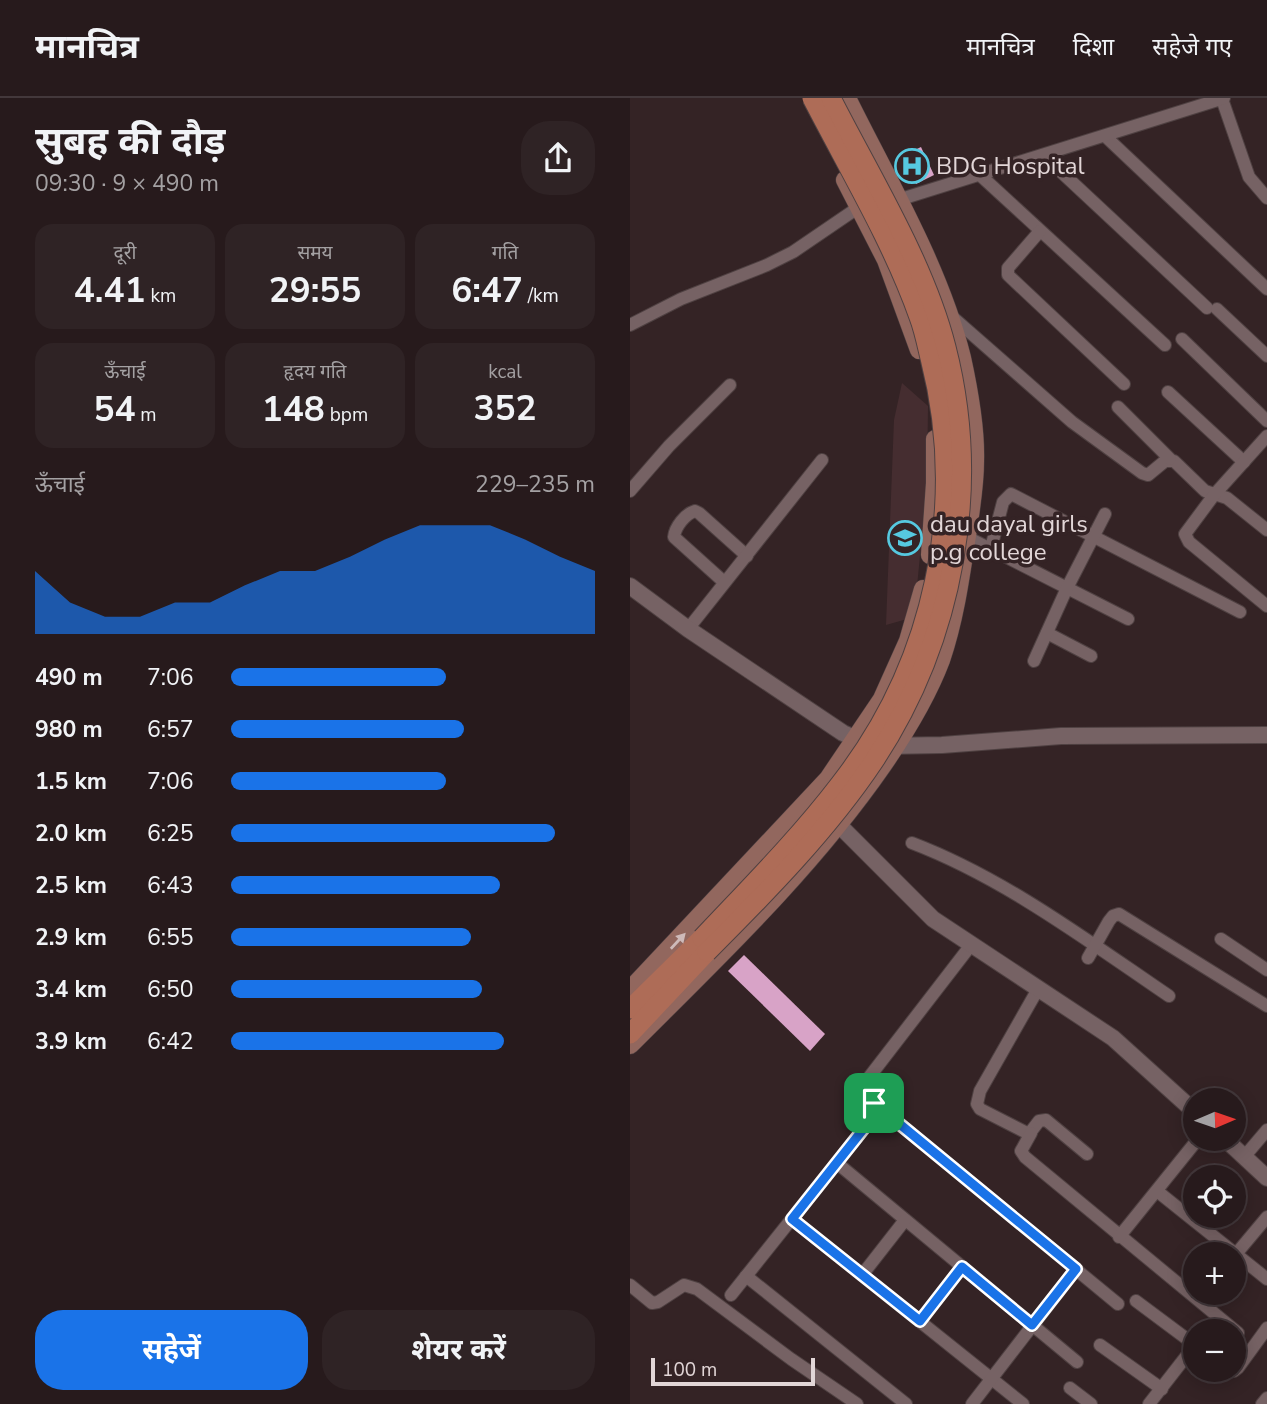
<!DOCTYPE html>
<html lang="hi">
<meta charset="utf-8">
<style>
body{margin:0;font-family:"Nunito Sans","Noto Sans Devanagari",sans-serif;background:#2f2325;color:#f1f3f6;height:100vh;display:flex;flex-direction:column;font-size:26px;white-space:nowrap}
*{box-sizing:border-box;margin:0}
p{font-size:23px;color:#a4a1a3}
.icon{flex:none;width:38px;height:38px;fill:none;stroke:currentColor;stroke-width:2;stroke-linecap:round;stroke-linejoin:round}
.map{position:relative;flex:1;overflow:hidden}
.panel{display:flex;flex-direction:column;background:#271a1c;width:630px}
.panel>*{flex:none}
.needle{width:46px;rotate:88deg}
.fabs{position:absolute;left:553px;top:990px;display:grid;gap:14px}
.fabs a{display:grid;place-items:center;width:63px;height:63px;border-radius:50%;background:#271a1c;box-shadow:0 4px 18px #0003,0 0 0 2px #43383b;font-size:35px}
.scale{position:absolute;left:21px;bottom:18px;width:164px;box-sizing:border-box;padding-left:7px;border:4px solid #e2d6d7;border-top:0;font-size:19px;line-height:24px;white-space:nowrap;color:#e2d6d7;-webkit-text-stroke:5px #342325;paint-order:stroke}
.pin{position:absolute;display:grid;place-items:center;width:60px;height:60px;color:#fff;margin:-30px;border-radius:14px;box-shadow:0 4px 10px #0006}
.round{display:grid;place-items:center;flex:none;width:74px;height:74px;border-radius:28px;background:#2f2325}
.summary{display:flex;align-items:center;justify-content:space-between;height:119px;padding:0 35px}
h1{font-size:38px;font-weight:700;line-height:52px}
.stats{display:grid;grid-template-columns:repeat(3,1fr);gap:10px;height:119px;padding:7px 35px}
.stats div{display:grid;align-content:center;border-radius:18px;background:#2f2325;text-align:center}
.stats b{font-size:35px;font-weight:700}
.stats small{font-size:19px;font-weight:400}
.stats p{font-size:19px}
.chart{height:196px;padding:14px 35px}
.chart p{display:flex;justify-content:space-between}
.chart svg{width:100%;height:126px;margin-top:7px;fill:#1a73e8;opacity:.7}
.cta{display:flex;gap:14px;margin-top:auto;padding:14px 35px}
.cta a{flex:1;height:80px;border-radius:28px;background:#1a73e8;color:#fff;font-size:28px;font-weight:700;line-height:80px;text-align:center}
.cta a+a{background:#2f2325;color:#f1f3f6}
ul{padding:0 35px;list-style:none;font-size:23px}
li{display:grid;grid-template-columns:112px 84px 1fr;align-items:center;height:52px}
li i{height:18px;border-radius:9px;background:#1a73e8}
header{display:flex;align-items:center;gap:42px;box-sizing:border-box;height:98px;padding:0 35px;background:#271a1c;border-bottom:2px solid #43383b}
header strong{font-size:33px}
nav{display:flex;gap:38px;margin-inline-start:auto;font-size:24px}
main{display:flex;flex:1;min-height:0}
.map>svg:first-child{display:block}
.built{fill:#452d30}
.building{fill:#d8a3c7}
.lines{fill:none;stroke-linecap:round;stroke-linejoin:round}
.minor-casing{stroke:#4f4142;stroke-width:14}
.tertiary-casing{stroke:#4f4142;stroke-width:18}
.secondary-casing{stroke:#4f4142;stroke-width:19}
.primary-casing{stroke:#4f4142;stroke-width:21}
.minor{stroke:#766264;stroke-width:12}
.tertiary{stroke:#766264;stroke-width:16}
.secondary{stroke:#92675e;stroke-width:18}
.primary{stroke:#ae6c57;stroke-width:19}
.primary-bridge-casing{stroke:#4f4142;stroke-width:21;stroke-linecap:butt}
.primary-bridge{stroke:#ae6c57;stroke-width:19}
.oneway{fill:#cebab9}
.route-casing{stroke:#fff;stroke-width:14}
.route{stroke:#1a73e8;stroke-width:9}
.labels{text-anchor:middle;stroke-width:7;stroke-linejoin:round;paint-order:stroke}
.poi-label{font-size:24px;fill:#e2d6d7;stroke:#342325;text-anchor:start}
</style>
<header>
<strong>मानचित्र</strong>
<nav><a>मानचित्र</a><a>दिशा</a><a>सहेजे गए</a></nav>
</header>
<main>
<section class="panel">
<div class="summary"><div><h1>सुबह की दौड़</h1><p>09:30 · 9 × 490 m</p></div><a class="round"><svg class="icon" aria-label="share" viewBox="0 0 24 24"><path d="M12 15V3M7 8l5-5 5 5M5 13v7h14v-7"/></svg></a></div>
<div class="stats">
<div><p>दूरी</p><b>4.41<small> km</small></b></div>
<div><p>समय</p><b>29:55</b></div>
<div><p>गति</p><b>6:47<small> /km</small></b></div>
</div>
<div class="stats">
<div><p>ऊँचाई</p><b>54<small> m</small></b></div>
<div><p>हृदय गति</p><b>148<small> bpm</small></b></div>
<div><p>kcal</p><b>352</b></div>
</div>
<div class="chart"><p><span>ऊँचाई</span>229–235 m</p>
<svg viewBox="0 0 160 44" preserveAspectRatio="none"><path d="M0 44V22L10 33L20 38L30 38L40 33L50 33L60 27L70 22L80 22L90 17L100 11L110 6L120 6L130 6L140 11L150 17L160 22V44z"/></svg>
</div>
<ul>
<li><b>490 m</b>7:06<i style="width:59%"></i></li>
<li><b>980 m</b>6:57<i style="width:64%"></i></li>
<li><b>1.5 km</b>7:06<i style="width:59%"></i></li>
<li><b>2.0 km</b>6:25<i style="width:89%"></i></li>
<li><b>2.5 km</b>6:43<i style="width:74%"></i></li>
<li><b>2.9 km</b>6:55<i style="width:66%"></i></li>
<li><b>3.4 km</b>6:50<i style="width:69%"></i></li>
<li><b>3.9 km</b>6:42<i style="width:75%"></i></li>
</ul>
<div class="cta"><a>सहेजें</a><a>शेयर करें</a></div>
</section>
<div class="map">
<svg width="637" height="1306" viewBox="0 0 637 1306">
<rect width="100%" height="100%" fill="#342325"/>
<path class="built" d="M 272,285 L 298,308 L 297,386 L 284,519 L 256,527 L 264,322 Z"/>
<g class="building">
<path d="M 291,49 L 304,77 L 286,86 L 272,58 Z"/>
<path d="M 114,857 L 195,936 L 180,953 L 98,873 Z"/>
</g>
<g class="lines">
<g class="minor-casing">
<g id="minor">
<path d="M 592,1 L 619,79 L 637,100"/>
<path d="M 475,38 L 637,191"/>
<path d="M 413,57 L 577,210"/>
<path d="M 350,77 L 535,247"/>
<path d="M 268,102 L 594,0"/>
<path d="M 410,133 L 378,170 L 378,177 L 494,286"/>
<path d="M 587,211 L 637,258"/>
<path d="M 319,216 L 442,324 L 512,375 L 518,377 L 535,363 L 544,363 L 575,393 L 597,400 L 637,432"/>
<path d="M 0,227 L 51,201 L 137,167 L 163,154 L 229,109"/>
<path d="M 552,241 L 637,323"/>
<path d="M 538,294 L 614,364"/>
<path d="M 488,309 L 540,361"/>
<path d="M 637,338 L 584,397 L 555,436 L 559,444 L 637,508"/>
<path d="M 0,393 L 39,348 L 100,287"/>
<path d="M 337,439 L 498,521"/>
<path d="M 361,450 L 373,404 L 381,396 L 610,514"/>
<path d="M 94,484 L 44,439 C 45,429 55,416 65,413 L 69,415 L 117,458"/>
<path d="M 58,531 L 192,362"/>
<path d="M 417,535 L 461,558"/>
<path d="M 404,563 L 437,490 L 475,416"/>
<path d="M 282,745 C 374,780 458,843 539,898"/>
<path d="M 591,841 L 637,872"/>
<path d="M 458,860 L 479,823 L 483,818 L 489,816 L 637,908"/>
<path d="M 408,891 L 350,993 L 347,1006 L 350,1011 L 399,1036 L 409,1023 L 416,1022 L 457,1056"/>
<path d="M 244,1005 L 488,1206"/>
<path d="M 401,1035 L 391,1053 L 395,1059 L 608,1235"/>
<path d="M 614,1059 L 637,1032"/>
<path d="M 207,1065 L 447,1264"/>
<path d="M 527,1093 L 637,1181"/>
<path d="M 162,1121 L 393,1306"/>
<path d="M 489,1139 L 568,1041"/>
<path d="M 606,1156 L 637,1119"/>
<path d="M 232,1177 L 275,1122"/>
<path d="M 116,1178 L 276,1306"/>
<path d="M 0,1187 L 22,1205 L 28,1204 L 54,1187 L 67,1191 L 161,1261 L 227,1306"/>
<path d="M 101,1197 L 243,1019 C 247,1004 235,992 240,978 L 341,847"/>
<path d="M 506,1203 L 565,1247"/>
<path d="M 290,1223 L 332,1169"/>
<path d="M 470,1247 L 532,1291"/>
<path d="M 599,1272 L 604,1273 L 608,1270 L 637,1230"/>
<path d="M 440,1290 L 461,1306"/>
<path d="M 342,1306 L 446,1171"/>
<path d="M 519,1306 L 565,1247"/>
<path d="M 632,1306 L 637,1300"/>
</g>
</g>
<g class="tertiary-casing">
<g id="tertiary">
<path d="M 0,488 L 58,531 L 213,635 L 238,646 L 256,648 L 312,647 L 431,638 L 637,637"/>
<path d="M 209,727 L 303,821 L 483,940 L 565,1014"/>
<path d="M 595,1041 L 637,1080"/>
</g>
</g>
<g class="secondary-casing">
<g id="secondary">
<path d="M 215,82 L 256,162 L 289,252"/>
<path d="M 300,457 L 305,385 L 305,341"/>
<path d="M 0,892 L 198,681 L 252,601 L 278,543 L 293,491"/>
<path d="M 0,947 C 89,858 181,771 253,667 C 275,635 297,599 311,562 C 324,524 330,484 336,444 C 340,418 345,390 345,363 C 346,330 339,292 332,260 C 310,170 258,83 217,0"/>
</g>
</g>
<g class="primary-casing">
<g id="primary">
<path d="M 0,911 L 72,840"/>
<path d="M 0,936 L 77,854"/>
</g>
</g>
<use href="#minor" class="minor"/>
<use href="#tertiary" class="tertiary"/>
<use href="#secondary" class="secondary"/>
<use href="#primary" class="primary"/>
<g class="primary-bridge-casing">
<g id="primary-bridge">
<path d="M 72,840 C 119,790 168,741 210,686 C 304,566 338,408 300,260 C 297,247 294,232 289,219 C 262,143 219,72 182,0"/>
<path d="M 77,854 C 136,795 198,732 244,663 C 324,542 352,389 316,249 C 294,163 241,79 201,0"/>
</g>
</g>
<use href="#primary-bridge" class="primary-bridge"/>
</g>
<defs><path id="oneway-solid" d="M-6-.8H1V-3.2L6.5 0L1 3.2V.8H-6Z" transform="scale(1.75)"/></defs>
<use class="oneway" href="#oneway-solid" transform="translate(48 843) rotate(-47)"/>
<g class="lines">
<g class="route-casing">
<path id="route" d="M 244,1005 L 446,1171 L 402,1227 L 332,1169 L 290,1223 L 162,1121 L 243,1019 Z"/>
</g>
<use href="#route" class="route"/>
</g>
<defs>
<g id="hospital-ring" transform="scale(1.75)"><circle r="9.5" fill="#342325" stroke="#56c9e0" stroke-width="1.5"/><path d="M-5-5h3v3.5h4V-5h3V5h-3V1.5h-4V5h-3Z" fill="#56c9e0"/></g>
<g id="university-ring" transform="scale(1.75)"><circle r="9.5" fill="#342325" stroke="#56c9e0" stroke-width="1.5"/><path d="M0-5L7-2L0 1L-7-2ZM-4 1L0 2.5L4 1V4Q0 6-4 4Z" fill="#56c9e0"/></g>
</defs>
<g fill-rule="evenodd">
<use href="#hospital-ring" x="282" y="68"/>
<use href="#university-ring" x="275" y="440"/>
</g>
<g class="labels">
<g class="poi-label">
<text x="306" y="76">BDG Hospital</text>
<text x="300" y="434">dau dayal girls<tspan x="300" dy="28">p.g college</tspan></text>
</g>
</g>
</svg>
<div class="fabs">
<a><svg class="needle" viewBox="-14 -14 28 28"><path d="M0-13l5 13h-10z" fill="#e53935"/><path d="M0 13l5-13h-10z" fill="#a4a1a3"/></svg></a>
<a><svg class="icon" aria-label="locate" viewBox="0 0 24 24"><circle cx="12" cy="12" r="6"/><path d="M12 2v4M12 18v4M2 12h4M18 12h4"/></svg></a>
<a>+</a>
<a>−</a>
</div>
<div class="scale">100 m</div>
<div class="pin" style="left:244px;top:1005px;background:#1e9e55"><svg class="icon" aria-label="arrive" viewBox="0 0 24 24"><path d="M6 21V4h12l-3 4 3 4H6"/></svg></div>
</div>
</main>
